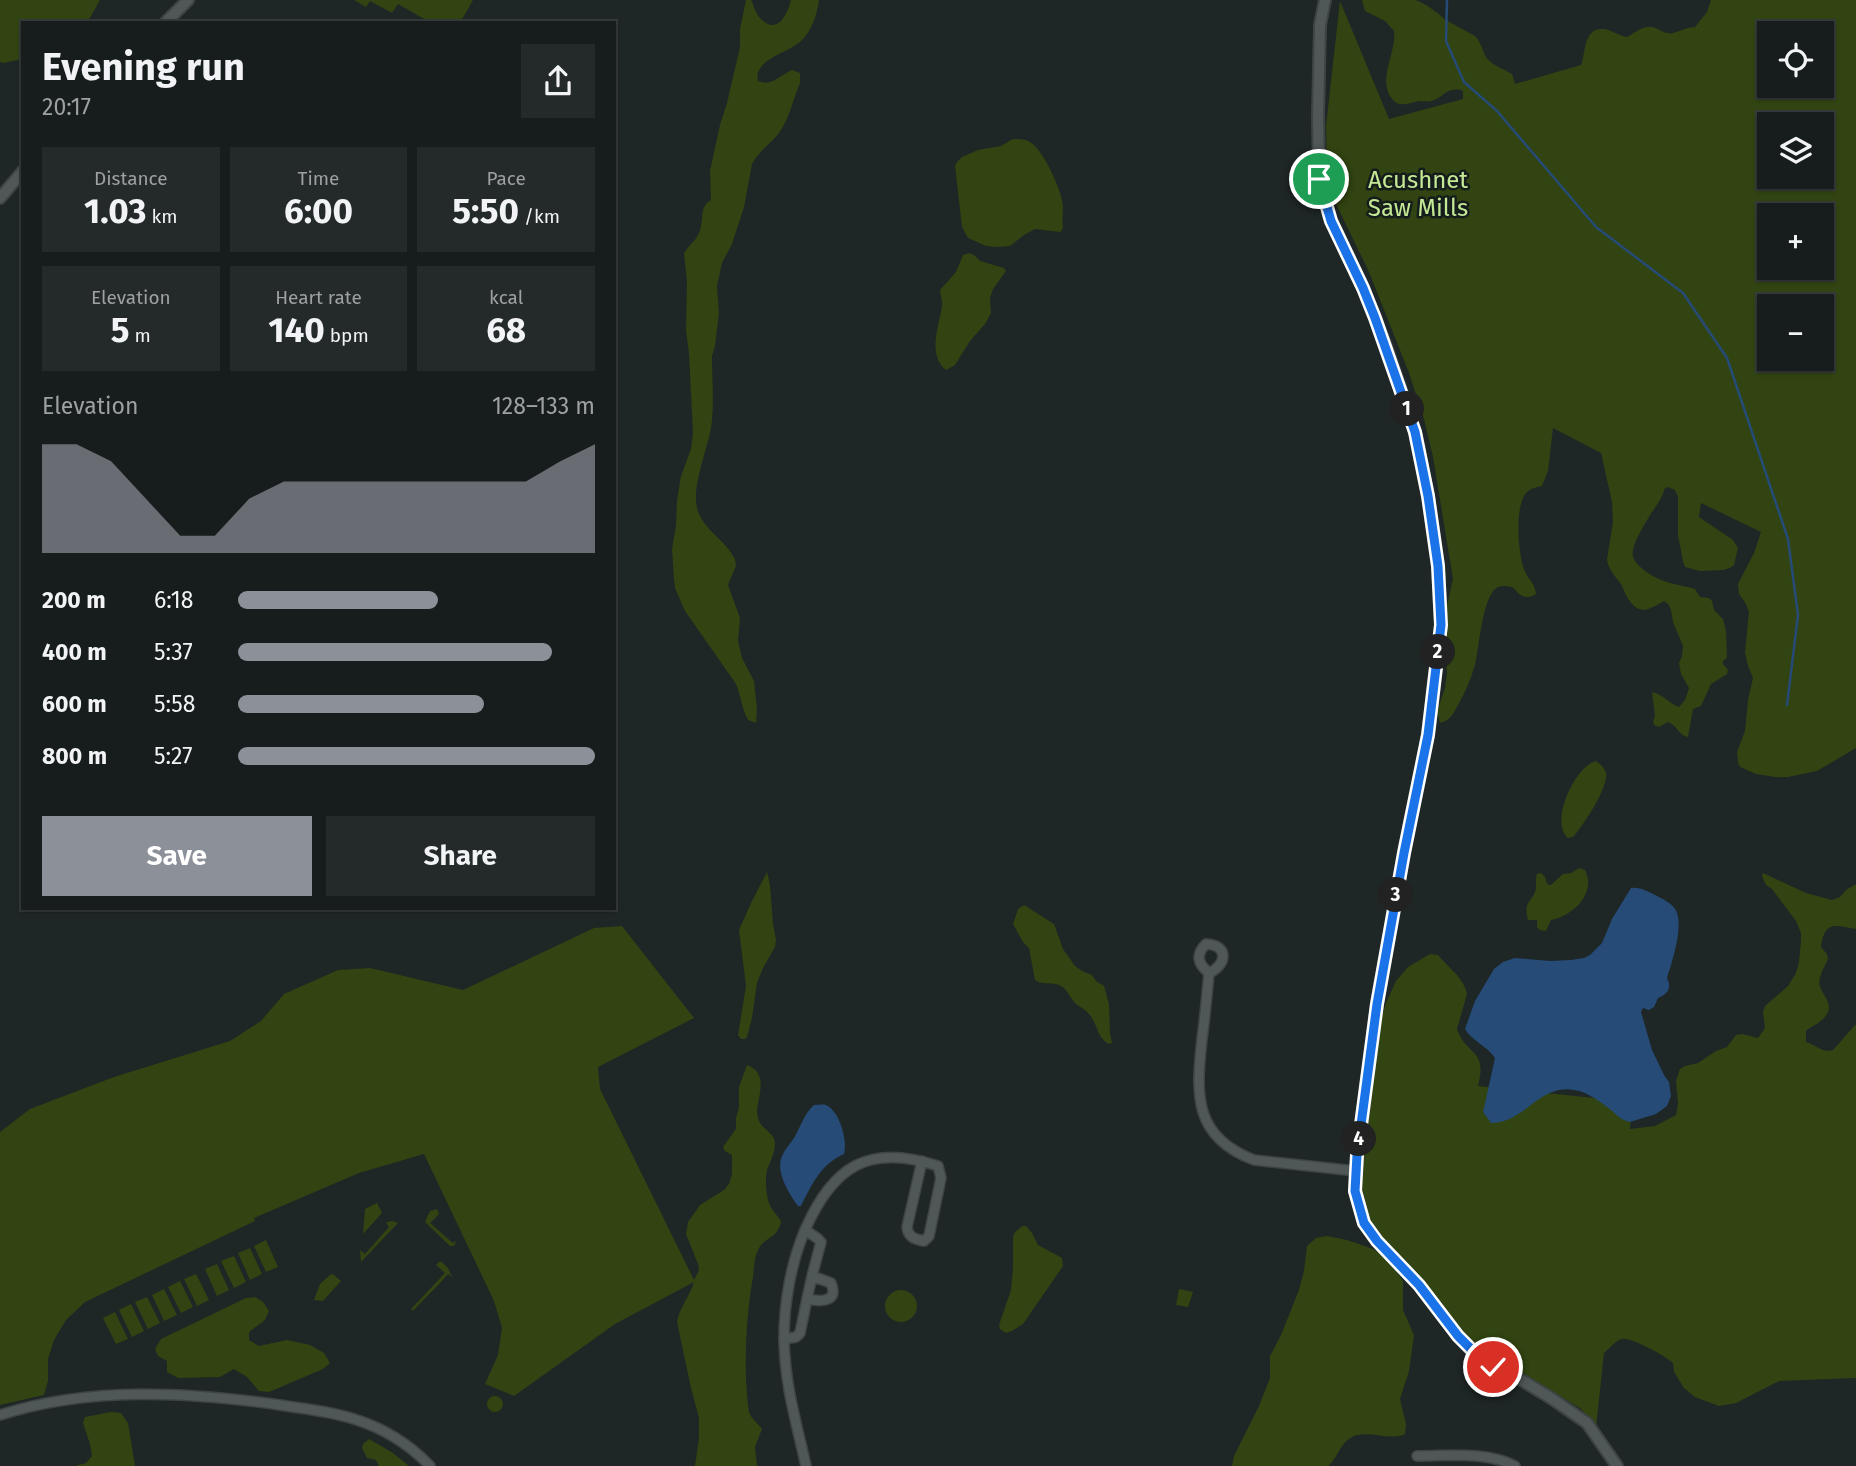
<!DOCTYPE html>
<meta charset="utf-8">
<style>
body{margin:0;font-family:"Fira Sans",sans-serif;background:#242929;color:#f1f3f6;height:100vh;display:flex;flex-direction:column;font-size:26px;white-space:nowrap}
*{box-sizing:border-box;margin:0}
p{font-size:23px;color:#9ea1a3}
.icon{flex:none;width:38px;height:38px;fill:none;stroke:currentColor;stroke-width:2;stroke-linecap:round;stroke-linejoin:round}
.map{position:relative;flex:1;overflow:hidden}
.details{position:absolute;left:21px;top:21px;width:595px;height:889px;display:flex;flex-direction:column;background:#171c1c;border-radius:0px;box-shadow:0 2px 5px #0004,0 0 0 2px #363a3b}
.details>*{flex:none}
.buttons{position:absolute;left:1757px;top:21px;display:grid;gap:14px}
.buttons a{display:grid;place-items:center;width:77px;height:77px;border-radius:0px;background:#171c1c;box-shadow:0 2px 5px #0004,0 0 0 2px #363a3b;font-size:35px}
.pin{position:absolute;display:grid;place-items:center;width:60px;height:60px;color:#fff;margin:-30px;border:4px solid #fff;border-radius:50%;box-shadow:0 2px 7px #0007}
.km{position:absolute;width:35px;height:35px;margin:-18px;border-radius:50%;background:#222;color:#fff;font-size:19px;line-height:35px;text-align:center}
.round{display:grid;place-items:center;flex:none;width:74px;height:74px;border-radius:0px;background:#242929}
.overview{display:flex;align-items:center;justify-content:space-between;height:119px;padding:0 21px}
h1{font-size:38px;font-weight:700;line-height:52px}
.stats{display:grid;grid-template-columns:repeat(3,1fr);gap:10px;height:119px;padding:7px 21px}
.stats div{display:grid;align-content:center;border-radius:0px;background:#242929;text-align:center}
.stats b{font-size:35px;font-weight:700}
.stats small{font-size:19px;font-weight:400}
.stats p{font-size:19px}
.chart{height:196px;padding:14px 21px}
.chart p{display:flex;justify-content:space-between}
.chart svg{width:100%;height:126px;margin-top:7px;fill:#8c9099;opacity:.7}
.primary-button{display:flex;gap:14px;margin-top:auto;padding:14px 21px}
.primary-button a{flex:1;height:80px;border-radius:0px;background:#8c9099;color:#fff;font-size:28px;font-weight:700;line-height:80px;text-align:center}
.primary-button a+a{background:#242929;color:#f1f3f6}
ul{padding:0 21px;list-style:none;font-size:23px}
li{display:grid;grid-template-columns:112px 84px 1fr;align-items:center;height:52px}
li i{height:18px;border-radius:9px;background:#8c9099}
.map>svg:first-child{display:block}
.green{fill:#314411;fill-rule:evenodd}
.water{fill:#254b76}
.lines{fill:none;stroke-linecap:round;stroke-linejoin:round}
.stream{stroke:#254b76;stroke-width:2.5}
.minor-casing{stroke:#3e4444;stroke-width:12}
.tertiary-casing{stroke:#3e4444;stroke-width:14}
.minor{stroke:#4f5857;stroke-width:9}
.tertiary{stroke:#4f5857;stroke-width:10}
.route-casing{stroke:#fff;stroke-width:14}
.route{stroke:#1a73e8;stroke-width:9}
.labels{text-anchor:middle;stroke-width:5;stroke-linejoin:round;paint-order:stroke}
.park-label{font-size:24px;fill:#c5e895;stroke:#151d1c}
</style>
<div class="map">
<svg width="1856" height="1466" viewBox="0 0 1856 1466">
<rect width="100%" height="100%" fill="#1f2626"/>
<g class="green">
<path d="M 0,0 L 100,0 L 87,23 L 23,23 L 23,59 L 3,63 L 0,62 Z"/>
<path d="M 354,0 L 473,0 L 460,23 L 431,23 L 398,4 L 392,13 L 370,1 L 366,7 Z"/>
<path d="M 746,0 L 751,0 C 754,6 756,15 762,20 C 778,35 788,13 791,0 L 819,0 C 817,14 812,31 801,41 C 789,53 753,59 758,81 C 772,87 780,75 792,70 L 800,73 L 800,83 C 794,97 790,116 781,130 C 773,143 759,150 752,164 L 744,207 L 732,244 L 722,263 L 717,286 L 719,313 L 715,346 L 712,356 C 712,377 714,399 712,420 C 710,447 688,490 699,514 C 707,532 726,541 735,559 L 736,566 L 728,585 L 740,618 L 738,641 L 742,658 L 754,681 L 757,709 L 756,723 L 748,720 C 742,709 741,696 736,684 L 685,611 L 675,588 L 674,579 L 672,549 L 676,526 L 677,500 L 681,476 L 691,449 L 693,433 L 689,354 L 686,330 L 687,282 L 684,253 C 689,244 697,241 700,230 C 704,218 699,207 711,200 L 710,171 L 720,125 L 727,103 L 740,47 L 740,29 Z"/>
<path d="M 1362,0 C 1377,0 1401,0 1415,0 C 1423,2 1439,13 1444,19 L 1475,36 C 1481,42 1482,50 1486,57 C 1491,65 1504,69 1512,74 L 1515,84 L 1581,65 C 1586,53 1583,27 1604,29 C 1612,30 1619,36 1627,37 C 1633,34 1640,28 1647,27 C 1657,25 1662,35 1673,33 C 1681,31 1687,27 1695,27 L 1707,12 L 1711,0 L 1856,0 L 1856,748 L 1817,771 L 1788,777 L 1775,777 L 1756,774 L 1740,767 L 1738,763 L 1737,752 L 1745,731 L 1748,700 L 1753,678 L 1748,666 L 1745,652 L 1749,612 L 1746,604 L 1739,594 L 1738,584 L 1754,553 L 1761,532 L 1701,503 L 1699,517 L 1733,540 L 1738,548 L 1734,565 L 1730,568 L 1723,570 L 1700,571 L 1685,567 L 1683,561 L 1678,535 L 1678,497 L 1675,490 L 1668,487 L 1665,488 C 1663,493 1661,499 1658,503 C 1651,514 1630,544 1633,557 C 1636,565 1646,572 1653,576 C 1665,583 1681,585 1695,589 L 1700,597 L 1709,598 L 1712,601 L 1714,610 L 1723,619 L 1726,631 L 1727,658 L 1723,661 L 1723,664 L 1728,670 L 1727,674 L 1711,684 L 1701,706 L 1693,709 L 1688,737 C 1678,735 1677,725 1668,722 L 1659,727 L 1654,725 L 1653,722 L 1655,716 L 1652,692 C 1663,694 1668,703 1679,707 L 1685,700 L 1689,688 L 1681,674 L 1679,663 L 1682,656 L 1683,646 L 1673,622 L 1671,610 L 1668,604 L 1664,601 C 1650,609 1640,616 1629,600 C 1625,595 1624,589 1621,584 C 1615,576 1608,569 1607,559 L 1613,522 L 1612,502 L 1601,453 L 1553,428 L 1548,471 L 1542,486 C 1538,487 1531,488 1527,492 C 1514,505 1518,553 1524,569 C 1527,579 1535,582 1536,594 C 1527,600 1519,596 1514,588 C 1509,586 1503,585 1498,587 C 1482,595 1479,649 1475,665 C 1471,679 1465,693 1458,705 C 1453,714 1451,720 1440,723 L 1437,712 L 1445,688 L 1447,673 L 1445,651 L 1446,610 L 1453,579 L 1433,457 L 1424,419 L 1409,373 L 1369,272 L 1336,204 L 1327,164 L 1326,126 L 1340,1 L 1389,119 L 1463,99 L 1463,92 L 1461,90 C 1445,87 1444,98 1431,101 C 1428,102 1424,101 1420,101 C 1411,102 1401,108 1394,101 C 1375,81 1397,53 1394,31 L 1385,21 L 1365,11 ZM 1769,33 L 1822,33 L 1822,86 L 1769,86 ZM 1769,124 L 1822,124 L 1822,177 L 1769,177 ZM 1769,215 L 1822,215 L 1822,268 L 1769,268 ZM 1769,306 L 1822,306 L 1822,359 L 1769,359 Z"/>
<path d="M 1013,139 C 1020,139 1028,139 1034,145 C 1045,155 1062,191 1063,206 C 1063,214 1062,220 1063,228 L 1060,232 L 1035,229 L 1024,235 L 1010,246 L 997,247 L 986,246 L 968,238 L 962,227 L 955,166 L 957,162 L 962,157 L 978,150 L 1001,146 Z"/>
<path d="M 969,253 L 974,255 L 980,261 L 1004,268 L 1006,271 L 993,289 L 990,298 L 991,313 L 985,324 L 970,341 L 955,365 L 946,370 C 927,355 939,326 942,306 C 943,300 940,296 940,290 L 956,272 L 963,255 Z"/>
<path d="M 1596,761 C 1600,764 1605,768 1606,773 C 1609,787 1582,827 1573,837 L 1568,838 C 1549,822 1575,766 1596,761 Z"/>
<path d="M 1579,868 L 1585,870 C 1597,893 1573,916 1551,920 L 1546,931 L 1540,930 L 1537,927 L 1537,920 L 1528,920 C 1524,902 1529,905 1535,892 C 1537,887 1535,879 1537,874 L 1541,873 L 1545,877 L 1547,884 L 1551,885 L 1563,874 L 1571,873 Z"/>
<path d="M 767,872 L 770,885 L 773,924 L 776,940 L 775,947 L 763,968 L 757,983 L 752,1018 L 747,1037 L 745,1039 L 741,1039 L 738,1035 L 746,986 L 739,930 L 751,903 Z"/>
<path d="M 1763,873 L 1806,893 L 1832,900 L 1840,897 L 1846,890 L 1856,884 L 1856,929 C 1836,926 1825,919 1821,947 L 1827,954 L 1828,959 C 1825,966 1817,979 1820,986 C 1823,997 1836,1005 1824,1018 C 1819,1024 1811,1026 1806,1031 L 1806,1042 C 1816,1045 1822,1053 1833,1050 L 1856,1024 L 1856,1378 L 1779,1381 L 1736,1403 L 1719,1406 L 1695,1397 L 1684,1388 L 1674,1372 L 1673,1363 C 1665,1356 1631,1337 1622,1339 C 1615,1341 1610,1348 1604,1353 L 1596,1428 L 1581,1409 L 1467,1338 L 1406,1261 L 1403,1261 L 1384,1244 L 1360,1208 L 1362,1145 L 1376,1036 L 1386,1003 L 1396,981 L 1408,967 L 1430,954 L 1438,955 C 1448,967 1464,978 1467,994 L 1457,1029 C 1466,1056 1488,1048 1478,1086 L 1633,1102 L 1630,1129 L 1655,1126 L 1676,1115 L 1678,1103 L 1676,1081 L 1680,1069 L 1685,1066 L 1698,1063 L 1716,1051 L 1727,1047 L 1736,1035 L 1742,1034 L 1758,1038 L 1765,1028 L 1763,1012 L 1765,1006 L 1788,986 L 1796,973 L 1799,962 L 1801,940 L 1801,933 L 1796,921 L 1772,889 L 1766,885 L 1762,876 Z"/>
<path d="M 1024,905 L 1054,924 L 1063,949 L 1075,966 L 1082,971 L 1092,975 L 1096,981 L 1104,986 L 1109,1004 L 1110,1033 L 1112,1043 L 1109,1044 C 1096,1037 1098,1023 1088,1013 C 1085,1009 1079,1007 1075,1003 C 1070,998 1068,990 1061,986 C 1052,981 1043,986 1035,980 L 1029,948 L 1023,942 L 1013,924 L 1018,909 Z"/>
<path d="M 622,926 L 694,1018 L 598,1067 L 600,1089 L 694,1280 L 699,1270 L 698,1264 L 686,1234 L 688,1222 L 700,1205 L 724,1190 L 729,1184 L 732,1174 L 732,1155 L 725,1151 L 723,1147 L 736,1129 L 736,1118 L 739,1107 L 739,1087 L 747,1065 C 773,1074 753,1104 758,1118 C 761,1130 775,1132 775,1144 C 775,1153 770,1162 767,1170 C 765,1179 766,1194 769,1203 C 771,1209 777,1215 781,1221 C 778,1239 764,1237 758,1250 C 754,1258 754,1268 753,1277 C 747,1311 745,1345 746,1380 C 747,1390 747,1402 749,1412 C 752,1420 758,1423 762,1429 L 755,1447 L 757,1466 L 695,1466 L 699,1438 L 699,1418 L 691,1388 L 677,1322 C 679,1308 690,1296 694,1282 L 615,1324 L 514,1396 L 485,1384 L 498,1355 L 502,1328 L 494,1301 L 424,1154 L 359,1173 L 254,1218 L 255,1221 L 85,1302 L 66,1320 L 54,1340 L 48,1359 L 48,1381 L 44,1395 L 0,1405 L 0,1132 L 30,1109 L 114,1077 L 230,1041 L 261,1021 L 284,994 L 338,970 L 370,968 L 463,990 L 594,928 Z"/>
<path d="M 377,1203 L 382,1213 L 363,1234 L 365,1209 Z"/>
<path d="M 437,1209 L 439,1214 L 430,1223 L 453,1243 L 457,1240 L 454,1246 L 450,1246 L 425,1222 L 430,1211 Z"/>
<path d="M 392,1221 L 398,1223 L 361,1262 L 360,1250 L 365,1254 L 389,1227 L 386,1223 L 387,1222 Z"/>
<path d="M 1022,1226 L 1026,1226 L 1032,1233 L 1038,1245 L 1062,1258 L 1063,1266 L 1023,1324 L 1012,1331 L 1006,1333 L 1000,1329 L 999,1325 L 1011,1290 L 1013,1268 L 1013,1237 L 1015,1232 Z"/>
<path d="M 1327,1236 L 1347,1240 L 1373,1249 L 1387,1259 L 1403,1281 L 1403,1310 L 1414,1335 L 1409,1371 L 1400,1399 L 1406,1424 L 1405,1434 C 1391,1441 1370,1430 1354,1436 C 1339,1443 1339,1457 1328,1466 L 1232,1466 L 1234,1456 L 1259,1406 L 1270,1378 L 1270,1356 L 1281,1335 L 1299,1290 L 1304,1271 L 1307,1246 L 1316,1238 Z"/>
<path d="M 266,1240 L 278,1267 L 266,1272 L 254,1246 Z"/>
<path d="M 250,1248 L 262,1274 L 250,1280 L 238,1253 Z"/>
<path d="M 234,1256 L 246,1282 L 234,1288 L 221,1261 Z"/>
<path d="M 439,1262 L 442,1262 L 448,1268 L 452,1277 L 448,1274 C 436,1288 426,1297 413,1311 L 411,1309 L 445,1273 L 436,1265 Z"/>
<path d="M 217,1264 L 229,1290 L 217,1296 L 205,1269 Z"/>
<path d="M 196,1274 L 209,1300 L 197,1306 L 184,1279 Z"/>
<path d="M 331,1274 L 334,1275 L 341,1281 L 323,1301 L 314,1300 L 320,1284 Z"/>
<path d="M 180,1281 L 193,1307 L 181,1313 L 168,1287 Z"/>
<path d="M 164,1289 L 177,1315 L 164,1321 L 152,1295 Z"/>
<path d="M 1179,1289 L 1193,1292 L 1188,1307 L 1176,1305 Z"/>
<circle cx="901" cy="1306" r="16"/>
<path d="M 147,1297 L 160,1323 L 148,1329 L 135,1302 Z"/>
<path d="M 255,1297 L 263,1302 L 269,1311 L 265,1320 L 249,1332 L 249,1340 L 259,1346 L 287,1340 L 310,1345 L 324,1353 L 330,1363 L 323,1369 L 269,1392 L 259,1391 L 247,1377 L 234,1369 L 220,1377 L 178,1378 L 167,1372 L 167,1361 L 158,1356 L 155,1349 L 161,1339 L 246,1298 Z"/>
<path d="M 131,1304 L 144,1331 L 132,1337 L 119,1310 Z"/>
<path d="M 115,1312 L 128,1339 L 116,1344 L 103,1318 Z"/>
<circle cx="495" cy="1404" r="8"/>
<path d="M 111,1412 L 121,1413 L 128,1423 L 135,1466 L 75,1466 L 86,1463 L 92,1456 L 90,1444 L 83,1423 L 85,1417 Z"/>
<path d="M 369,1439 L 393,1453 L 409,1466 L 379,1466 L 376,1460 L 367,1458 L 362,1448 L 363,1444 Z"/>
</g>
<g class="water">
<path d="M 1631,888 C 1641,887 1648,892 1657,896 C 1663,899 1671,903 1675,909 C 1685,923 1672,962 1667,978 C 1672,988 1668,994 1658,998 L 1654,1007 L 1649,1010 L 1643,1008 L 1641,1012 L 1652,1050 L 1664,1075 L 1669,1082 L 1671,1096 L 1667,1106 L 1656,1114 L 1630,1122 C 1621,1120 1618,1116 1612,1111 C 1601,1102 1588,1092 1574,1090 C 1539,1084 1525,1123 1491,1123 L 1483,1112 L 1495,1058 C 1487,1046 1472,1041 1465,1029 L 1475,1001 L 1494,969 L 1503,962 L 1515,958 L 1550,961 L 1571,960 L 1584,958 L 1590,955 L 1602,943 L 1612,919 Z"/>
<path d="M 814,1105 C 817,1105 823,1104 826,1105 C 840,1111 848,1142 844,1154 C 821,1164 812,1184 801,1206 L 798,1206 C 789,1194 775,1171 782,1156 C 785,1149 790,1144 794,1138 C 801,1126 804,1114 814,1105 Z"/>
</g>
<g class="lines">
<path class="stream" d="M 1447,0 L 1446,41 L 1464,82 L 1497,111 L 1596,227 L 1683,293 L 1727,358 L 1788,539 L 1798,615 L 1787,705"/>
<g class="minor-casing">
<g id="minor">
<path d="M 1209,973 C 1227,965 1229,945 1206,944 C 1195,955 1198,964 1209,973 C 1207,995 1205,1017 1202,1039 C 1196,1094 1193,1137 1254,1160 L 1356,1171"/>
<path d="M 805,1230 C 791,1263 784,1303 784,1339 L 796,1337 L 800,1333 L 807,1299"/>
<path d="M 812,1276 L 807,1299 C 821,1302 839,1302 831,1283 L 812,1276 L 821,1242 L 817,1238 L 805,1230 C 833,1166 869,1143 938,1166 L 941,1178 L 929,1236 L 924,1241 C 914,1239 908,1237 907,1227 L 922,1161"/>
<path d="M 784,1339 C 785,1386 796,1421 806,1466"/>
<path d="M 0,1415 C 91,1386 188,1392 280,1405 C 305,1409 330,1411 354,1419 C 383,1428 409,1444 430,1466"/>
<path d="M 1417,1456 C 1449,1456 1486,1451 1515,1466"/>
</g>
</g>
<g class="tertiary-casing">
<g id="tertiary">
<path d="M 1325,0 L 1320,25 L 1318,115 L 1319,179 L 1331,221 L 1363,288 L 1386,346 L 1415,432 L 1428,496 L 1438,566 L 1441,625 L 1428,735 L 1404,853 L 1377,1004 L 1357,1155 L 1355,1191 L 1364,1223 L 1377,1241 L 1419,1285 L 1458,1336 L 1477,1355 L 1493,1367 L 1523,1381 L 1551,1398 L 1587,1423 L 1617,1466"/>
<path d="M 165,23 L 188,0"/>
<path d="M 0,198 L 23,171"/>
</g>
</g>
<use href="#minor" class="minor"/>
<use href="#tertiary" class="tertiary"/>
</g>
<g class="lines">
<g class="route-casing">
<path id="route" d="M 1319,179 L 1331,221 L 1363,288 L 1375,318 L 1415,432 L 1428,496 L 1438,566 L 1441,625 L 1428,735 L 1404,853 L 1377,1004 L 1357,1155 L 1355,1191 L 1364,1223 L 1377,1241 L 1419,1285 L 1458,1336 L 1477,1355 L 1493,1367"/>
</g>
<use href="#route" class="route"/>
</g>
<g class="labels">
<g class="park-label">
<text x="1418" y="188">Acushnet<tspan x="1418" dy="28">Saw Mills</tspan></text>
</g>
</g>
</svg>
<div class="buttons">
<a><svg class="icon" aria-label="locate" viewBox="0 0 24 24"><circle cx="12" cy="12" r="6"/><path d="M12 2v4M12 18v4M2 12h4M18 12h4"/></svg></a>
<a><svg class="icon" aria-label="layers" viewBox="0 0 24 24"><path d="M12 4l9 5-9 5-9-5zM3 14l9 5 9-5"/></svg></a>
<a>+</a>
<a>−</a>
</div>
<div class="pin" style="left:1319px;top:179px;background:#1e9e55"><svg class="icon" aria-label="arrive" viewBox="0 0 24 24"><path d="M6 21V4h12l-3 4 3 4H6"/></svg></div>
<div class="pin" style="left:1493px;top:1367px;background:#d93025"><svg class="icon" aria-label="check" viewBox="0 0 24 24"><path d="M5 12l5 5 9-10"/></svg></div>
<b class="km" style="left:1407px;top:409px">1</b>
<b class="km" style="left:1438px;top:652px">2</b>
<b class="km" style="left:1396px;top:895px">3</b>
<b class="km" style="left:1359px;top:1139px">4</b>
<section class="details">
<div class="overview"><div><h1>Evening run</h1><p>20:17</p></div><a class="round"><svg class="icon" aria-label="share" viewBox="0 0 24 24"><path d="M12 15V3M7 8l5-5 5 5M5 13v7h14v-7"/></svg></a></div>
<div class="stats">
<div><p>Distance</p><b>1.03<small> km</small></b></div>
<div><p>Time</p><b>6:00</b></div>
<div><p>Pace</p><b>5:50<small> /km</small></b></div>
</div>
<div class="stats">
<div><p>Elevation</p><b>5<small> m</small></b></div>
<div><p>Heart rate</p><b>140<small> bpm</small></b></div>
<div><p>kcal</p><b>68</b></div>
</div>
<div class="chart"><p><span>Elevation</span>128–133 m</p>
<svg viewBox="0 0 160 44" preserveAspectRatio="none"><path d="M0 44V6L10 6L20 12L30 25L40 38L50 38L60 25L70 19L80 19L90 19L100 19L110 19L120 19L130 19L140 19L150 12L160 6V44z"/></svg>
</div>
<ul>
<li><b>200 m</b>6:18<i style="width:56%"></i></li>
<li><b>400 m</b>5:37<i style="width:88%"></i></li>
<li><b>600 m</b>5:58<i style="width:69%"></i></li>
<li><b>800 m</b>5:27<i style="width:100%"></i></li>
</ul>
<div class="primary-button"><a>Save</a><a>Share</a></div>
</section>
</div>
